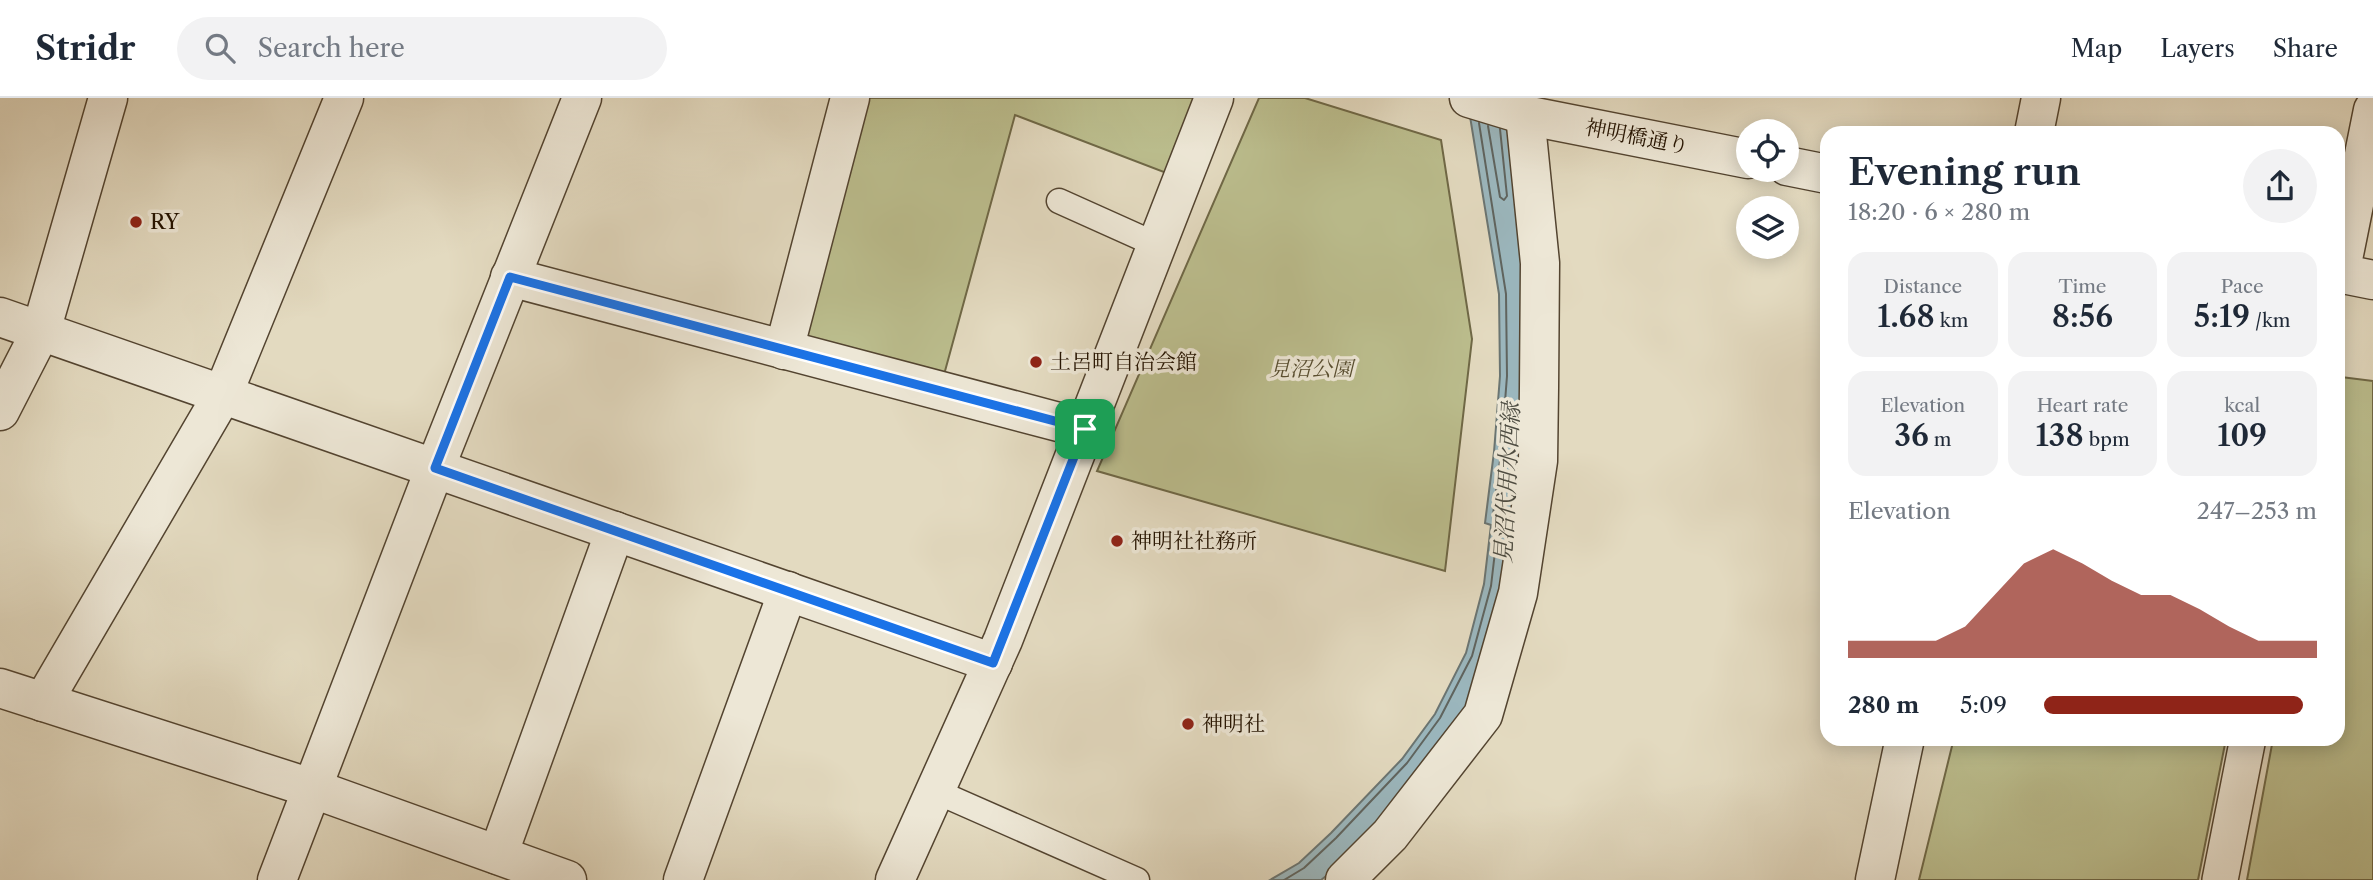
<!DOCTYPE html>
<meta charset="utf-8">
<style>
body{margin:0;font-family:"Libre Caslon Text","Noto Serif JP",serif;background:#f2f2f3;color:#1f2937;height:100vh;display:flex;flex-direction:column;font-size:26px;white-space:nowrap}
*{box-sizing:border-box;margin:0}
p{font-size:23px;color:#747a83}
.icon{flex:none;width:38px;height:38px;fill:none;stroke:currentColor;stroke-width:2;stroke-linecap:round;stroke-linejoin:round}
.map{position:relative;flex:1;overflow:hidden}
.side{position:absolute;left:1820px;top:28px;width:525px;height:620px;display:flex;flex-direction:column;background:#fff;border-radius:21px;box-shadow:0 4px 18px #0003}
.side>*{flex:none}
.controls{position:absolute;left:1736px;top:21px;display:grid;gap:14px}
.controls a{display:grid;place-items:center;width:63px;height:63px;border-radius:50%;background:#fff;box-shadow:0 4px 18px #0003;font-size:35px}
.pin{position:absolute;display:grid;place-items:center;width:60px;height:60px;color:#fff;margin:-30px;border-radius:14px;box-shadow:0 4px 10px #0006}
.round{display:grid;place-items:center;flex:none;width:74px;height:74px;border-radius:37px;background:#f2f2f3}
.overview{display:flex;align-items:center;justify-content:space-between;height:119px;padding:0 28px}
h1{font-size:38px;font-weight:600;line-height:52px}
.metrics{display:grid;grid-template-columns:repeat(3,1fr);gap:10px;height:119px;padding:7px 28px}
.metrics div{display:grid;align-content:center;border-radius:18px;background:#f2f2f3;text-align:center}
.metrics b{font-size:30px;font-weight:600}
.metrics small{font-size:19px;font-weight:400}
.metrics p{font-size:19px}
.chart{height:196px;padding:14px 28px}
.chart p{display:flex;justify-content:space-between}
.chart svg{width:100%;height:126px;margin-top:7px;fill:#8f2418;opacity:.7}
ul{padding:0 28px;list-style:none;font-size:23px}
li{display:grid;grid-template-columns:112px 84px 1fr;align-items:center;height:52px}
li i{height:18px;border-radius:9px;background:#8f2418}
header{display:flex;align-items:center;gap:42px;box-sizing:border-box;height:98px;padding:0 35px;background:#fff;border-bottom:2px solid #e0e1e3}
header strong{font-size:33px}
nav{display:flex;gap:38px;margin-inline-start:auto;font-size:24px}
.search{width:490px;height:63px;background:#f2f2f3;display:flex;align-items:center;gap:18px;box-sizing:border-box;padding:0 24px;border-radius:38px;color:#747a83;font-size:26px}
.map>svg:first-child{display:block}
.green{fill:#bbbd8d;stroke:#6f6846;stroke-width:2}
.water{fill:#9bb7be;stroke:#6b7572;stroke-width:2}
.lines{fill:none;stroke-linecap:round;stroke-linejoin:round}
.shore{stroke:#5f645f;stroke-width:2}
.service-casing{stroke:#534430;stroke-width:27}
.pedestrian-casing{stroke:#534430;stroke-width:38}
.minor-casing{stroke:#534430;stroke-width:41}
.tertiary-casing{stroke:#534430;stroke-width:41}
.service{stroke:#ede7d6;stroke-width:24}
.pedestrian{stroke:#ede7d6;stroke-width:35}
.minor{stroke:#ede7d6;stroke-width:38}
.tertiary{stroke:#ede7d6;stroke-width:38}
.route-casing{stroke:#fff;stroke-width:14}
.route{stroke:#1a73e8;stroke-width:9}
.poi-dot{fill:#8f2418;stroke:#ede7d6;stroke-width:2.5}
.labels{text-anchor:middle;stroke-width:7;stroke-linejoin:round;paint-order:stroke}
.street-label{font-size:21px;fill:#231200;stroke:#ede7d6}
.poi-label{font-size:21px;fill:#231200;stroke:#ede7d6;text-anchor:start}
.park-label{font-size:21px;font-style:italic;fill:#584e31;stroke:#ede7d6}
.water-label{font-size:23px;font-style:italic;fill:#4d4c42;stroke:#ede7d6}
</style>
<header>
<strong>Stridr</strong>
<div class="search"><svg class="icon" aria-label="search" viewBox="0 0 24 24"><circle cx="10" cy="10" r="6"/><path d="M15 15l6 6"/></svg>Search here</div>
<nav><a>Map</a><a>Layers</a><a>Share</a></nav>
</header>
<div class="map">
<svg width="2373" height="782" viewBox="0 0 2373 782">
<rect width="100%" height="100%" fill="#e3dac0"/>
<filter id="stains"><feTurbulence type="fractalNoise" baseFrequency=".00286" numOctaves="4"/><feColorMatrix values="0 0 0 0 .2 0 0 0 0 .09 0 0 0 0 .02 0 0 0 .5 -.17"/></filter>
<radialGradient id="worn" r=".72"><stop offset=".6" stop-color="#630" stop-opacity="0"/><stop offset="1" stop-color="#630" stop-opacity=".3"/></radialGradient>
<g class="green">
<path d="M 863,0 L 1203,0 L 1169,76 L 1015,17 L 942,284 L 802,245 Z"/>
<path d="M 1259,0 L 1305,0 L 1441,42 L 1472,241 L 1445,473 L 1097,373 Z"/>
<path d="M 2341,279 L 2373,283 L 2373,782 L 2247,782 L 2273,641 L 2338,640 L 2338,295 Z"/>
<path d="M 1954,640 L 2226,641 L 2198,782 L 1919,782 Z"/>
</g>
<path class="water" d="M 1467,0 L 1510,0 L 1519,54 L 1527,274 L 1513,481 L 1475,600 L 1369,744 L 1321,782 L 1270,782 L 1299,765 L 1331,735 L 1402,661 L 1435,616 L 1466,555 L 1484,486 L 1491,427 L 1485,425 L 1494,354 L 1500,278 L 1499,196 Z"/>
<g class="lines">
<g class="shore">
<path d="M 1488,28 L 1500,99 L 1504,102 L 1507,98 L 1500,31"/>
<path d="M 1284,782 L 1304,770 L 1336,740 L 1407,665 L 1440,620 L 1472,558 L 1491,488 L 1498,428 L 1493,417 L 1501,355 L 1507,278 L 1506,196 L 1479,25"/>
</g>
<g class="service-casing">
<g id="service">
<path d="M 1059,103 L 1157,147"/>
<path d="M 935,693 L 1137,782"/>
</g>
</g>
<g class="pedestrian-casing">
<path id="pedestrian" d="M 2220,782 L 2248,640"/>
</g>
<g class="minor-casing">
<g id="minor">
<path d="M 2034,35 L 2041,0"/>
<path d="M 2340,176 L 2373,12"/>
<path d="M 510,179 L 1085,331"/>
<path d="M 0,219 L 993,565"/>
<path d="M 784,252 L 850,0"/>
<path d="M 0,313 L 41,233 L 108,0"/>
<path d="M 0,590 L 311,690 L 567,782"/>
<path d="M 43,604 L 223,296 L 344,0"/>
<path d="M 498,757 L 615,433"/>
<path d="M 277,782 L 435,370 L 582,0"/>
<path d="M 683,782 L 788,493"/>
<path d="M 895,782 L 1003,542 L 1214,0"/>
<path d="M 1345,782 L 1390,737 L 1483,617 L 1518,495 L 1538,363 L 1539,290 L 1540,165 L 1525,17"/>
<path d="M 1875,782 L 1905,640"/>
</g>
</g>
<g class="tertiary-casing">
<g id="tertiary">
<path d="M 1469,0 L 1525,17 L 1748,61"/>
<path d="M 1787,68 L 1827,76"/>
<path d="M 2338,175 L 2373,182"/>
</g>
</g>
<use href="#service" class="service"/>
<use href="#pedestrian" class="pedestrian"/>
<use href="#minor" class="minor"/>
<use href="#tertiary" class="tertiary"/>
</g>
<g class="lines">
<g class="route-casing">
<path id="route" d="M 510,179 L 1085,331 L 993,565 L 435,370 Z"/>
</g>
<use href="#route" class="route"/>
</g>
<g class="poi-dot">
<circle cx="136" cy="124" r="7"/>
<circle cx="1036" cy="264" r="7"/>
<circle cx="1117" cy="443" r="7"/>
<circle cx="1188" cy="626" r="7"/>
</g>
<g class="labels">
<g class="street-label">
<text transform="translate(1637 39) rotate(11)" y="7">神明橋通り</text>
</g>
<g class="poi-label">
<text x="150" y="131">RY</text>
<text x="1050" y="271">土呂町自治会館</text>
<text x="1131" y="450">神明社社務所</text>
<text x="1202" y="633">神明社</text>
</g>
<g class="park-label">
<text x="1311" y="278">見沼公園</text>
</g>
<g class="water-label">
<text transform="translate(1507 385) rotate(-87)" y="8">見沼代用水西縁</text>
</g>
</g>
<rect width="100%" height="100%" filter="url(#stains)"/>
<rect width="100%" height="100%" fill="url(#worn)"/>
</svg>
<div class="controls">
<a><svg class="icon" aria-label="locate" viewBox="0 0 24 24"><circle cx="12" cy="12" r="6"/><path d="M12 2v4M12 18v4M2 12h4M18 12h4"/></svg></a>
<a><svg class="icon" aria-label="layers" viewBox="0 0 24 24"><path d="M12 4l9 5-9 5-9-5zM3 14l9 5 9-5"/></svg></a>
</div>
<div class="pin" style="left:1085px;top:331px;background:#1e9e55"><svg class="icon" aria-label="arrive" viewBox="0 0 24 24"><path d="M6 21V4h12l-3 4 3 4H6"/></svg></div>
<section class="side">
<div class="overview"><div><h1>Evening run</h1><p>18:20 · 6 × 280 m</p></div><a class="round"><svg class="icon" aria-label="share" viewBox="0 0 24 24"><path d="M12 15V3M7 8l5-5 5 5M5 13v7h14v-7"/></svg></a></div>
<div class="metrics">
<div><p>Distance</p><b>1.68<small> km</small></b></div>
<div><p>Time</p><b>8:56</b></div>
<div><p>Pace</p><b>5:19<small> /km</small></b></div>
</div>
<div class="metrics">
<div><p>Elevation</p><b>36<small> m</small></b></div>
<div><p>Heart rate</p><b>138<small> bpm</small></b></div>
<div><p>kcal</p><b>109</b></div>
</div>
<div class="chart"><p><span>Elevation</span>247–253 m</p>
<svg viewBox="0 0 160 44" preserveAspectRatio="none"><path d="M0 44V38L10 38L20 38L30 38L40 33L50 22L60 11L70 6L80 11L90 17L100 22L110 22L120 27L130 33L140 38L150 38L160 38V44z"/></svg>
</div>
<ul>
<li><b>280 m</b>5:09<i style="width:95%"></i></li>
</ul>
</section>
</div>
